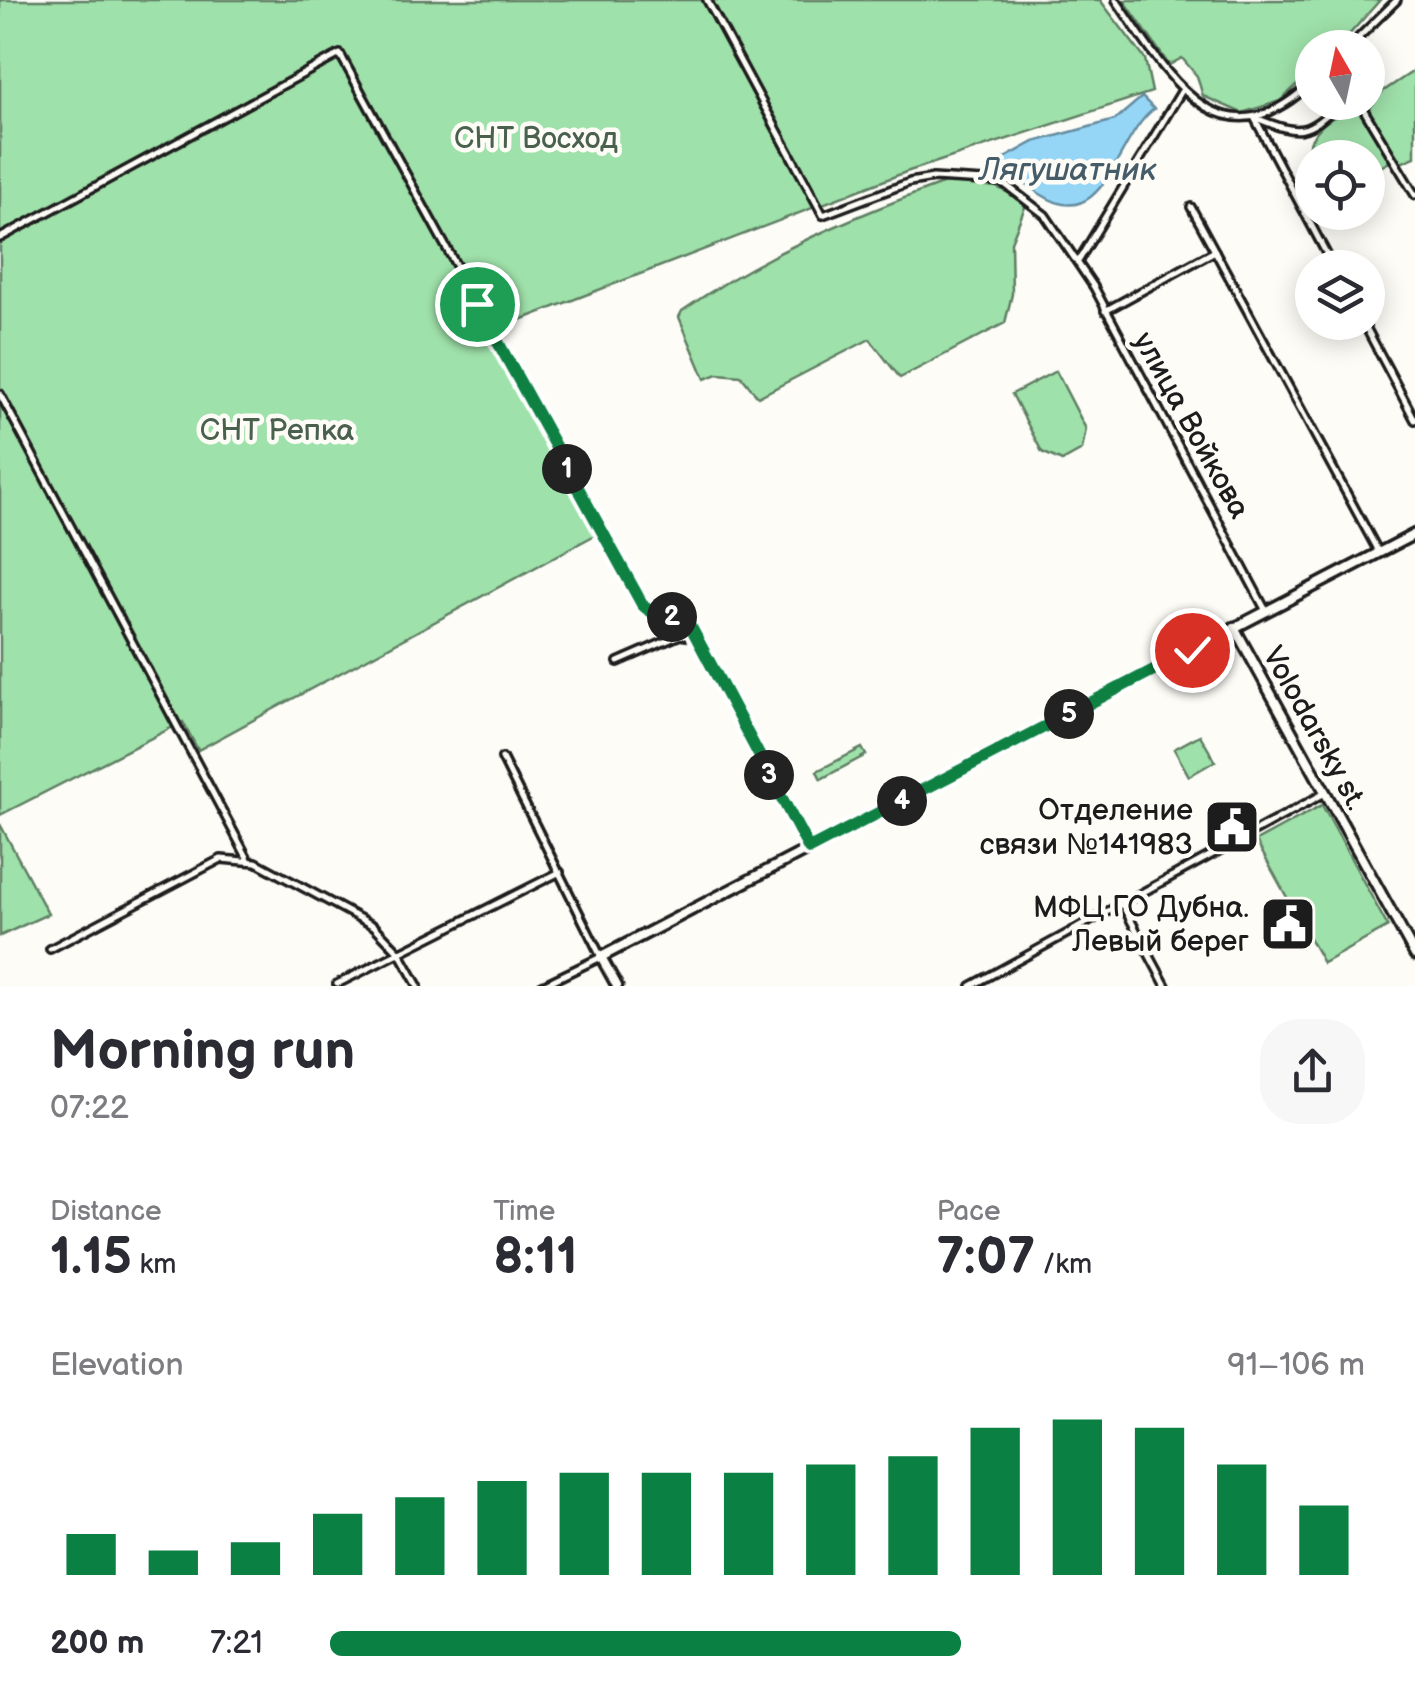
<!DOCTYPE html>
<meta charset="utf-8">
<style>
body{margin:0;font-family:"Balsamiq Sans",sans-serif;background:#f7f7f7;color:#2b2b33;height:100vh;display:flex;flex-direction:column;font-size:38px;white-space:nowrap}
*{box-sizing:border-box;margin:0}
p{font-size:32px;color:#7c7c81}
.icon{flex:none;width:55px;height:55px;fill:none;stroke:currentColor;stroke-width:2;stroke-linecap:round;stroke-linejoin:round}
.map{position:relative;height:986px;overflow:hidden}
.drawer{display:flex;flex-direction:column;background:#fff;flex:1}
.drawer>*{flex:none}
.needle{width:65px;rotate:351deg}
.buttons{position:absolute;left:1295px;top:30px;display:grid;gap:20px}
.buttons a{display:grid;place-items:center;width:90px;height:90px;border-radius:50%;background:#fff;box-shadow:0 5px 25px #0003;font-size:50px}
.pin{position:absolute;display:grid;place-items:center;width:85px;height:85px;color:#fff;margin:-42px;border:5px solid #fff;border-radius:50%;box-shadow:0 2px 10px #0007}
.km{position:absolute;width:50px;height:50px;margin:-25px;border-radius:50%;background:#222;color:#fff;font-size:28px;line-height:50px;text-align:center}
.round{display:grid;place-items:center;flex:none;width:105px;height:105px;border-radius:40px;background:#f7f7f7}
.headline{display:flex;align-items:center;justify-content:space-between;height:170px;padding:0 50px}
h1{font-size:55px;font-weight:700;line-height:75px}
.metrics{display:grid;grid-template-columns:repeat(3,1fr);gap:15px;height:170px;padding:10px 50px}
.metrics div{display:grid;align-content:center}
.metrics b{font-size:50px;font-weight:700}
.metrics small{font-size:28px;font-weight:400}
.metrics p{font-size:28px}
.chart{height:280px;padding:20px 50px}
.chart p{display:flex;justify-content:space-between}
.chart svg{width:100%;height:180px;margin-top:10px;stroke:#0b8043;stroke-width:6}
ul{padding:0 50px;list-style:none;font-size:32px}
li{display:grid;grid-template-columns:160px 120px 1fr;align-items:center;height:75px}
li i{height:25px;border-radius:12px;background:#0b8043}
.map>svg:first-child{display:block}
.green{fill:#9fe1aa;stroke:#5e7e63;stroke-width:2.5}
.water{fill:#95d6f7;stroke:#658c9f;stroke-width:2.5}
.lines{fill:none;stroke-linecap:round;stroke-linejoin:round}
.minor-casing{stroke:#1c1c1c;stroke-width:12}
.secondary-casing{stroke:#1c1c1c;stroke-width:15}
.minor{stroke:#fdfcf7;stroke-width:5}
.secondary{stroke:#fdfcf7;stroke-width:8}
.route-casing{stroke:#fff;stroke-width:20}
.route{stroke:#0b8043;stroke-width:12}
.labels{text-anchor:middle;stroke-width:9;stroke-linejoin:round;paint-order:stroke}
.park-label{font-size:30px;fill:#4a614e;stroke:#fdfcf7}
.street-label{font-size:30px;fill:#1c1c1c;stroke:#fdfcf7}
.poi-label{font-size:30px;fill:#1c1c1c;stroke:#fdfcf7;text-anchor:end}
.water-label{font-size:32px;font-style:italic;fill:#465d69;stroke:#fdfcf7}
</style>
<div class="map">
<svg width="1415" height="986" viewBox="0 0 1415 986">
<rect width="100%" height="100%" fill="#fdfcf7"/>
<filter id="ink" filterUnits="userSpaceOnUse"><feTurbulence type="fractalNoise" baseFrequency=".01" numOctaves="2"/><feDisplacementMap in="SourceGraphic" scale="20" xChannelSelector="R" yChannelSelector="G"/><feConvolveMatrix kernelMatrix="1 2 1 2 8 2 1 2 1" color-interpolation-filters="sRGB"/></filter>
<g filter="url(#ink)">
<g class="green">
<path d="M 0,0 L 1100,0 L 1145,59 L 1152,92 L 906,172 L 510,324 L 508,314 L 486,326 L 588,513 L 595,535 L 198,750 L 183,722 L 0,815 Z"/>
<path d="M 1124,0 L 1380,0 L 1338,47 L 1312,48 L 1312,71 L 1280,101 L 1242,113 L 1203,96 L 1197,76 L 1182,58 L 1169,65 Z"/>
<path d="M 1415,70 L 1415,157 L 1401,163 L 1393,160 L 1368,174 L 1368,158 L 1312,158 L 1312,206 L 1308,208 C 1295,155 1310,111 1370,108 L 1382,92 Z"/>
<path d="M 953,180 L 986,182 L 1027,202 L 1011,242 L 1012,294 L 1005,323 L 900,378 L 870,339 L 758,397 L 741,376 L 718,374 L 705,379 L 679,317 L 682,311 C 765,253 858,214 953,180 Z"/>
<path d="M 1056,371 L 1086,429 L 1082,450 L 1062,461 L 1042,452 L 1012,394 Z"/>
<path d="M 1200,735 L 1215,761 L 1189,776 L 1174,749 Z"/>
<path d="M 862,748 L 866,755 L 821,779 L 817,771 Z"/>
<path d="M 1322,805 L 1388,927 L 1323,963 L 1256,841 Z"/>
<path d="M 0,824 L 48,914 L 0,936 Z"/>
</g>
<path class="water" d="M 1142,97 L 1154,109 C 1117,135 1105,236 1042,195 C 1025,185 1013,176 1003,159 L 1034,142 L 1115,120 Z"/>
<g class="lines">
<g class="minor-casing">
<g id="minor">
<path d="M 707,0 L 823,215 L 910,182 L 933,178 L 1002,182 L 1045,215 L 1094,287 L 1266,611"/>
<path d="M 1116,0 C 1166,72 1219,172 1312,82"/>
<path d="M 1348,48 L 1397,0"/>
<path d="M 1359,102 L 1415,195"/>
<path d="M 1254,117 L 1334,268"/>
<path d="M 1256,118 C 1303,137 1305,134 1342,102"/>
<path d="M 1191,207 L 1379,553"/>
<path d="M 0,238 L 340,54 L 642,604 C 658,622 685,613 696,639"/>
<path d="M 1079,260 L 1181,92"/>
<path d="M 1105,311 L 1215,251"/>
<path d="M 1363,322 L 1415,420"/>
<path d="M 0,394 L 248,859"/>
<path d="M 618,662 L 680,635 L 694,637 L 809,849"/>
<path d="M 502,758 L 601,957 L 541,986"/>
<path d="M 1122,904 L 1166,986"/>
<path d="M 50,949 L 221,859 L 256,862 L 374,926 L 399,952 L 418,986"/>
<path d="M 337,984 L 560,872"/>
<path d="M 971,986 L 1325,793"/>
</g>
</g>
<g class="secondary-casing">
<g id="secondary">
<path d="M 1234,627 L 1415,955"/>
<path d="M 617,986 L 601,957 L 1415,534"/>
</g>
</g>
<use href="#minor" class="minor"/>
<use href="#secondary" class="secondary"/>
</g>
</g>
<g class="lines" filter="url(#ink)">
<g class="route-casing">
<path id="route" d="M 477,304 L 642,604 C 653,617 676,619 692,629 L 809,849 L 1192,650"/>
</g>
<use href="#route" class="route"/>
</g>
<defs>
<g id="civic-square" transform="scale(2.875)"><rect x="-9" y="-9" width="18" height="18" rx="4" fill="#1c1c1c" stroke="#fdfcf7"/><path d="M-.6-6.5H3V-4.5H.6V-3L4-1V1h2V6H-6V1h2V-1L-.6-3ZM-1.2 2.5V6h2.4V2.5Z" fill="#fff"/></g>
</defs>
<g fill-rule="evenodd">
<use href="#civic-square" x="1232" y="827"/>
<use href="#civic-square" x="1288" y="924"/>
</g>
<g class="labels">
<g class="park-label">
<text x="536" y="148">СНТ Восход</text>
<text x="277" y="440">СНТ Репка</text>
</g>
<g class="street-label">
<text transform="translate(1192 425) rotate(61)" y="10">улица Войкова</text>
<text transform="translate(1315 728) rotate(61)" y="10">Volodarsky st.</text>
</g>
<g class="poi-label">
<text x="1193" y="820">Отделение<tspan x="1193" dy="34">связи №141983</tspan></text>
<text x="1249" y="917">МФЦ ГО Дубна.<tspan x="1249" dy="34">Левый берег</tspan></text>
</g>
<g class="water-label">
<text x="1068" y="180">Лягушатник</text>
</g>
</g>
</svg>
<div class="buttons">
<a><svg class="needle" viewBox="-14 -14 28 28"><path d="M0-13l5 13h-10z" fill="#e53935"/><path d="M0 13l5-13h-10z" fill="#7c7c81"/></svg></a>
<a><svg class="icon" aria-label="locate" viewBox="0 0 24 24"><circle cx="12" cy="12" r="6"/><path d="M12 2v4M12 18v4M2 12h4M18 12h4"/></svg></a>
<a><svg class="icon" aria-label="layers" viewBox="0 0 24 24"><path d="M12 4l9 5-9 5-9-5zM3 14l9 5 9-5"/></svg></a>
</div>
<div class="pin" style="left:477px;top:304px;background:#1e9e55"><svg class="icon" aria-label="arrive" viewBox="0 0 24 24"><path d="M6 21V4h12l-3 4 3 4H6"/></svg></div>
<div class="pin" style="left:1192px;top:650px;background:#d93025"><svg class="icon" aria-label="check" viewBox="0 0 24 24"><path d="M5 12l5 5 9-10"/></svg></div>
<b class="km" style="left:567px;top:469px">1</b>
<b class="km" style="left:672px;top:617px">2</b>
<b class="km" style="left:769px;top:775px">3</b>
<b class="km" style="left:902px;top:801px">4</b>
<b class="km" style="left:1069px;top:714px">5</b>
</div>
<section class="drawer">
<div class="headline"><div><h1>Morning run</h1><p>07:22</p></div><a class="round"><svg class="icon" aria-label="share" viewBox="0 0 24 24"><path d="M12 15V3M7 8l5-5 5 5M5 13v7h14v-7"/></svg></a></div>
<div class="metrics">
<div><p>Distance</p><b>1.15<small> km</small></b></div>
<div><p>Time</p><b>8:11</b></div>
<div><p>Pace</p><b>7:07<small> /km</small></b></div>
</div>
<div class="chart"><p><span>Elevation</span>91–106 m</p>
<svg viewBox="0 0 160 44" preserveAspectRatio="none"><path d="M5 44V34M15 44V38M25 44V36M35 44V29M45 44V25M55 44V21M65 44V19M75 44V19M85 44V19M95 44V17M105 44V15M115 44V8M125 44V6M135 44V8M145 44V17M155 44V27"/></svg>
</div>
<ul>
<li><b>200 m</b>7:21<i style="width:61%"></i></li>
</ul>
</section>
